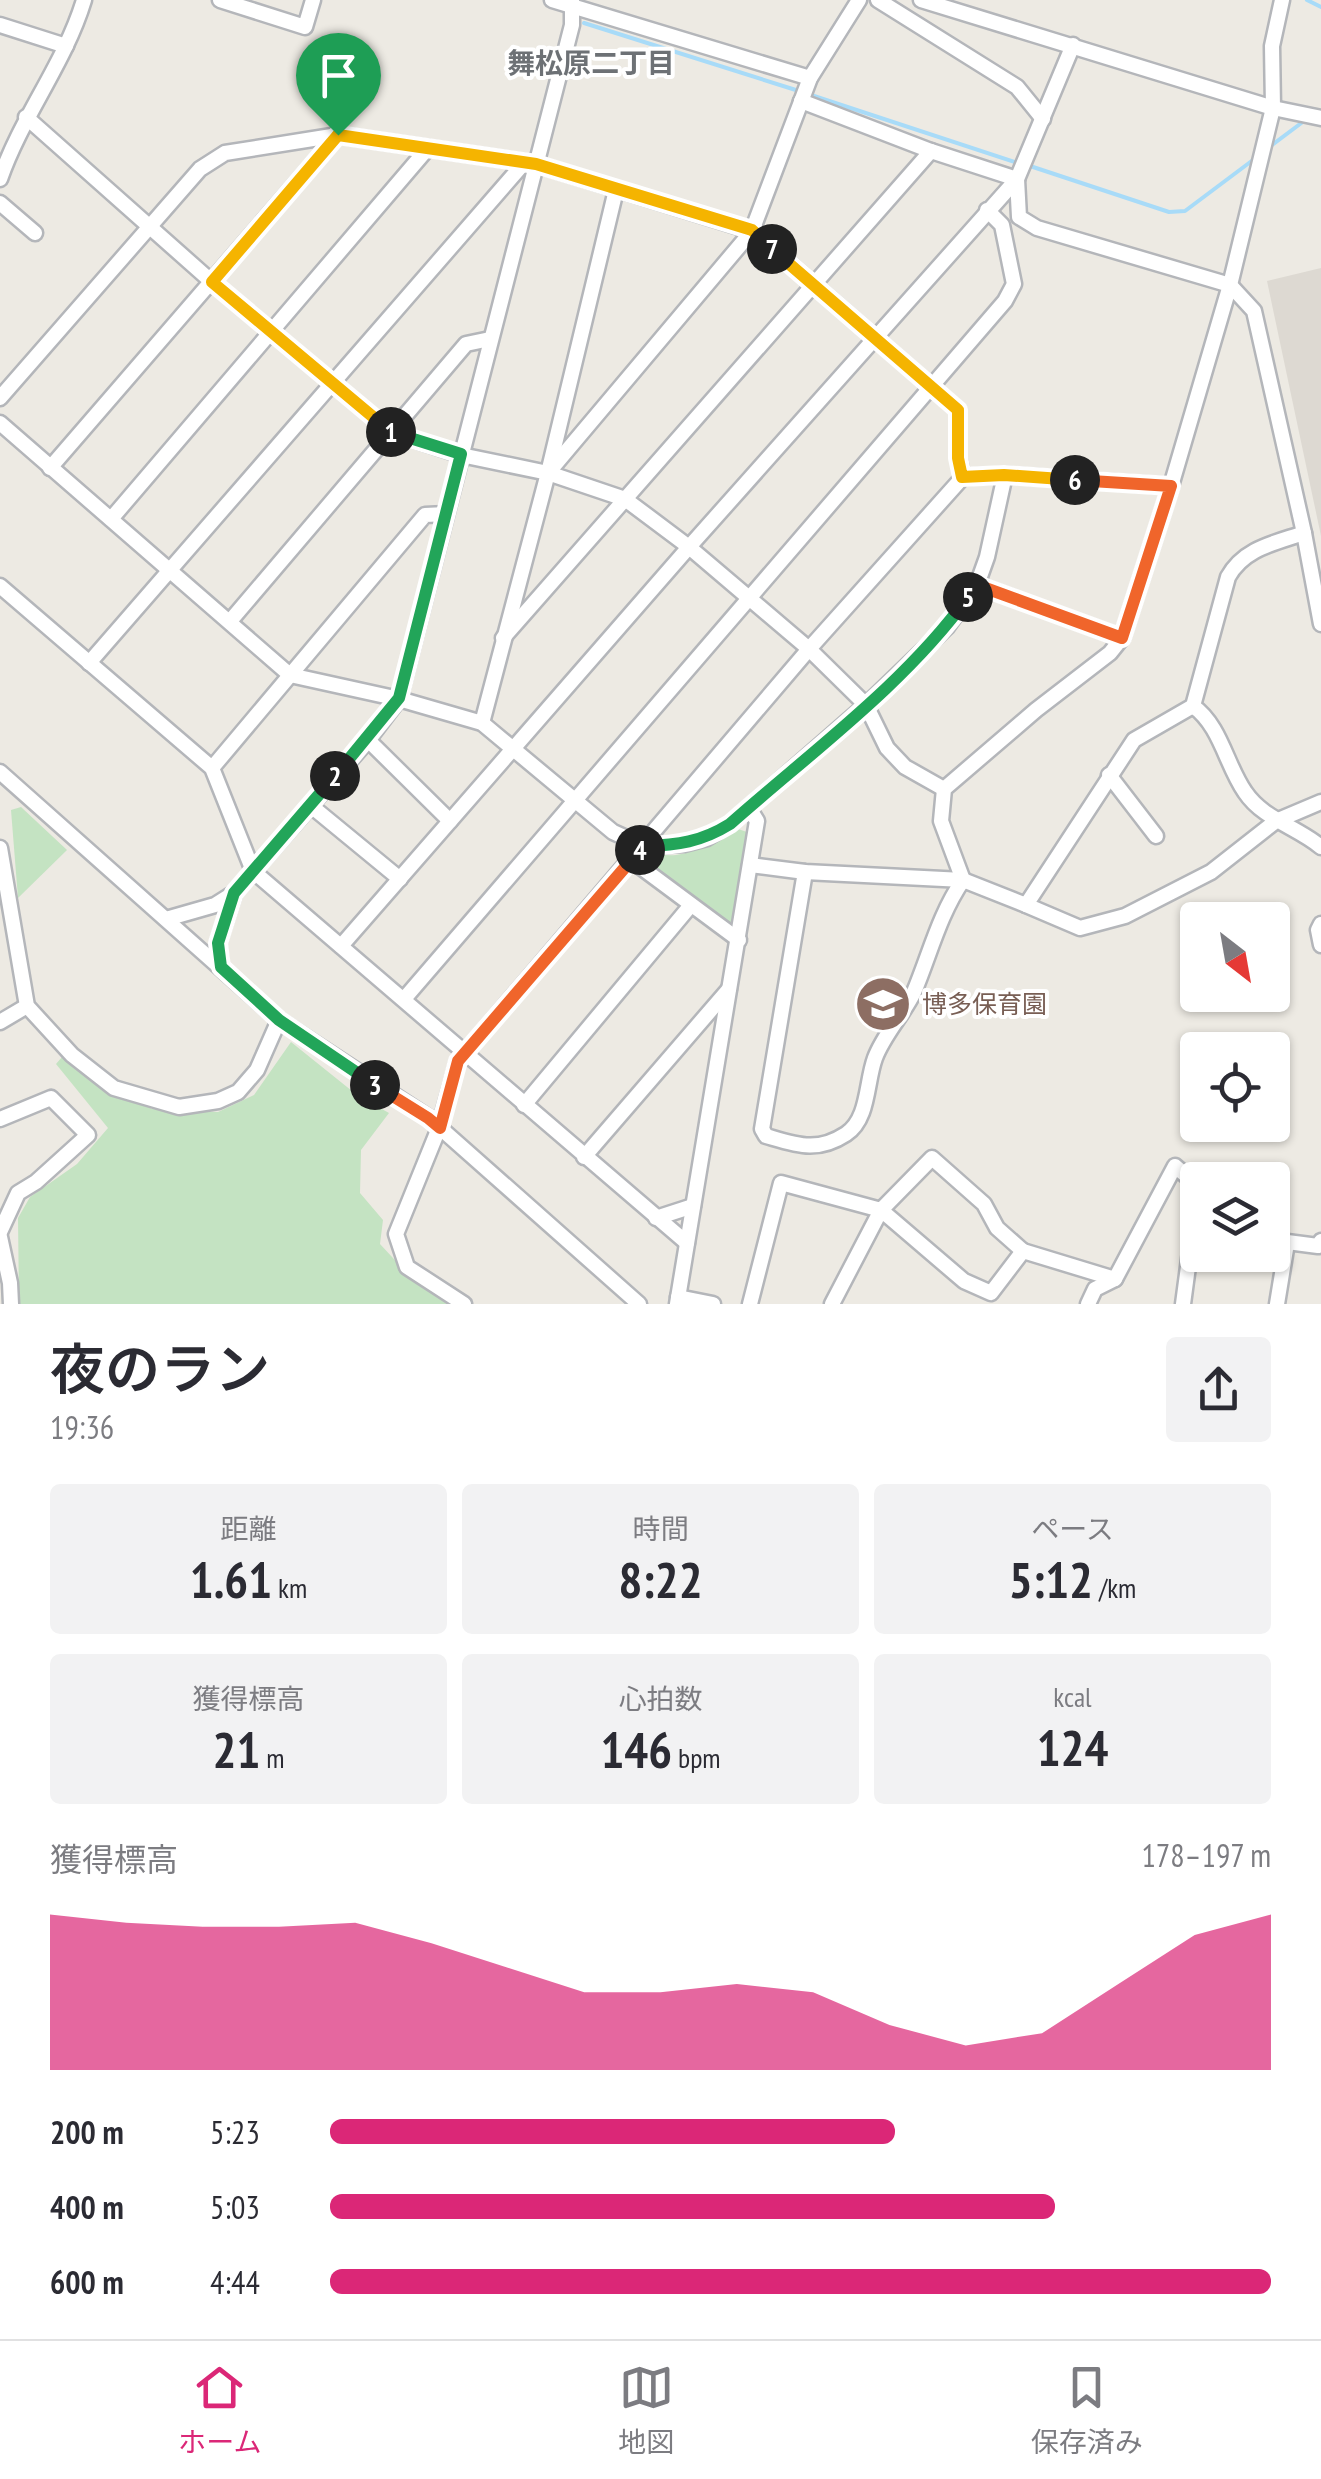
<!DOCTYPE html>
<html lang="ja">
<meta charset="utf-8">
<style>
body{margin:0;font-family:"PT Sans Narrow","Noto Sans JP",sans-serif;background:#f2f2f3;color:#2b2b33;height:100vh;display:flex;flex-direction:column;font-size:38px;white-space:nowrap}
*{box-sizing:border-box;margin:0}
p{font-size:32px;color:#7c7c81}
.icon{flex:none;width:55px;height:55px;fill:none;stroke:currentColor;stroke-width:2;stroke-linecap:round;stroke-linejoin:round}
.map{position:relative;height:1304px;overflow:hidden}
.sheet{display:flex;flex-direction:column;background:#fff;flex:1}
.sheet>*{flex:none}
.needle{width:65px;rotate:149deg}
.controls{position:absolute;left:1180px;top:902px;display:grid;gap:20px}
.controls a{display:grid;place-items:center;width:110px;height:110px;border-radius:10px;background:#fff;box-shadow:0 2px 8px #0004;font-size:50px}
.pin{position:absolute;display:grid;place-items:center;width:85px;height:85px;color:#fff;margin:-102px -42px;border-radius:50% 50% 50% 0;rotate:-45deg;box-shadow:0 0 10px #0007}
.pin .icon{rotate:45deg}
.km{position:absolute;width:50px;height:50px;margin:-25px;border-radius:50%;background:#222;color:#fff;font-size:28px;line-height:50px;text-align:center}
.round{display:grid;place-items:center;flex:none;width:105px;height:105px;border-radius:10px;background:#f2f2f3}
.summary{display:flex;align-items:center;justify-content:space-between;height:170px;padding:0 50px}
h1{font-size:55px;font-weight:600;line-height:75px}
.figures{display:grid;grid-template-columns:repeat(3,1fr);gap:15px;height:170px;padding:10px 50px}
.figures div{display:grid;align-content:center;border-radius:10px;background:#f2f2f3;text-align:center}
.figures b{font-size:50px;font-weight:600}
.figures small{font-size:28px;font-weight:400}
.figures p{font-size:28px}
.chart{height:280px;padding:20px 50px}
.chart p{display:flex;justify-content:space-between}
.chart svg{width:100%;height:180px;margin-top:10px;fill:#db2777;opacity:.7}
ul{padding:0 50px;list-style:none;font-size:32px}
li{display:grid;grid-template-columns:160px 120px 1fr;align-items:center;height:75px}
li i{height:25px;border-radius:12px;background:#db2777}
.tab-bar{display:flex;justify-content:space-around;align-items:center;height:140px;border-top:2px solid #e1e1e2;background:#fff;font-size:28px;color:#7c7c81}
.tab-bar a{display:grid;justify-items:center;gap:5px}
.tab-bar .selected{color:#db2777}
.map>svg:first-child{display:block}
.education{fill:#ddd9d2}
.green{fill:#c4e3c2}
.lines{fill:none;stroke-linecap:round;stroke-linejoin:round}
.stream{stroke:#a8dbf8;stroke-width:4}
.minor-casing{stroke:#b4b6ba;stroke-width:19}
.minor{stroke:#fff;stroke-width:14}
.split-1-casing{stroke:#fff;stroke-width:20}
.split-2-casing{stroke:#fff;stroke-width:20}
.split-3-casing{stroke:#fff;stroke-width:20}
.split-4-casing{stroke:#fff;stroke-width:20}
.split-5-casing{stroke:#fff;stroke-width:20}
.split-6-casing{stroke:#fff;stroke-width:20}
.split-7-casing{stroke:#fff;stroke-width:20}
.split-8-casing{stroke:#fff;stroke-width:20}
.split-1{stroke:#f5b400;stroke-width:12}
.split-2{stroke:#22a559;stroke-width:12}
.split-3{stroke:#22a559;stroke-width:12}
.split-4{stroke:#f0652b;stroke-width:12}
.split-5{stroke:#22a559;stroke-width:12}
.split-6{stroke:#f0652b;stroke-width:12}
.split-7{stroke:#f5b400;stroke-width:12}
.split-8{stroke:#f5b400;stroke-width:12}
.labels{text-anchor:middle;stroke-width:8;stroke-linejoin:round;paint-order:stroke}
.education-label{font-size:25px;fill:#785e54;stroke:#fff;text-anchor:start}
.neighbourhood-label{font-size:28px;font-weight:bold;fill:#6d7175;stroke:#fff}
</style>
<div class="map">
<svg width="1321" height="1304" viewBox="0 0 1321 1304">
<rect width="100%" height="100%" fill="#edeae3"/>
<path class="education" d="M 1321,268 L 1321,536 L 1267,281 Z"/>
<g class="green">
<path d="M 21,807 L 67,850 L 18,898 L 11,810 Z"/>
<path d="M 735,828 L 747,832 L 749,846 L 733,922 L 726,925 L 644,863 L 644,857 C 655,853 665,856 676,855 C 697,852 719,841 735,828 Z"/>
<path d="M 291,1042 L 357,1095 L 389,1113 L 361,1150 L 360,1193 L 383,1220 L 380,1244 L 405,1271 L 453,1304 L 19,1304 L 18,1218 L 30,1197 L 77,1164 L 108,1128 L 56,1064 L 62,1057 L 152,1109 L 218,1112 L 254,1095 Z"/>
</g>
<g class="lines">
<g class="stream">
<path d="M 1307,0 L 1321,7"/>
<path d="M 584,23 L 799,91"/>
<path d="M 808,94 L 1018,163"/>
<path d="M 1268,148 L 1304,121"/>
<path d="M 1027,165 L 1169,212 L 1185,211 L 1257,157"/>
</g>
<g class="minor-casing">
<g id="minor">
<path d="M 220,0 L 305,27 L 313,0"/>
<path d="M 552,0 L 810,78"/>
<path d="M 878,0 L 1017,87 L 1043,119"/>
<path d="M 921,0 L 1273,108 L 1321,118"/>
<path d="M 0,25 L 66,46"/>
<path d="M 801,101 L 931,151 L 1017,179"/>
<path d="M 26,117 L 212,282 L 391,432 L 461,455 L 548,473 L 625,499 L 689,547 L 809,649 L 866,705 L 887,748 L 905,767 L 944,789"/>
<path d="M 0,179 C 22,116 65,63 84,0"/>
<path d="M 1017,179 L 1019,217 L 1037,228 L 1230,285 L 1254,311 L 1304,533 L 1321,624"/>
<path d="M 0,203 L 35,233"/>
<path d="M 0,398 L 200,169 L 225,153 L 338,135 L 536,164 L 752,231 L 958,410 L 958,457 L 963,477"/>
<path d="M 0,423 L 290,675 L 399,699 L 482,723 L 613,832 L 644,846 L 684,844 L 707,838 L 730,824 L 866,705 L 947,627 L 977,585 L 987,557 L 1005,475"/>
<path d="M 50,468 L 338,135"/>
<path d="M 548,473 L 752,231 L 810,78 L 859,0"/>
<path d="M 111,519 L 428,148"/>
<path d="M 1304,533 C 1275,543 1244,548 1228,577 L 1193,706 L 1134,740 L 1026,905 L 1080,928 L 1125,916 L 1211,872 L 1276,821 L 1321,802"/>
<path d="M 977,585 L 1122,638"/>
<path d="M 0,586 L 212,768 L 253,871 L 687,1243"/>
<path d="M 231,620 L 466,344 L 490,339"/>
<path d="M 503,638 L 931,151"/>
<path d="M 89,663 L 524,163"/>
<path d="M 1193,706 C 1221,726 1226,765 1245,792 C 1263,819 1297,827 1321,847"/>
<path d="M 482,723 L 548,473 L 616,190"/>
<path d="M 368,740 L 450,821"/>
<path d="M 212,768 L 425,515 L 446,514"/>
<path d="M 0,772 L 279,1020 L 429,1118 L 639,1304"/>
<path d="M 1109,775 L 1156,836"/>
<path d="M 310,805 L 400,879"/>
<path d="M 0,848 L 27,1006 L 72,1055 L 114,1088 L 179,1107 L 218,1101 L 238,1092 L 257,1070 L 279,1020"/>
<path d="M 630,859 L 739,940"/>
<path d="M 750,865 L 805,872 L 963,880 L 1026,905"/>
<path d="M 805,872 L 762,1129 L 766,1136 C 797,1145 817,1153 846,1134 C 869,1119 866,1082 875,1058 C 884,1034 903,1015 914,992 C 930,954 939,915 963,880"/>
<path d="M 963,880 L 941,821 L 944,789 L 1036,710 L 1110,653 L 1122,638 L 1171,486 L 1230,285 L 1273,108 L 1272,46 L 1282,0"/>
<path d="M 166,919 L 215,905 L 234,893 L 368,740 L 399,699 L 572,25 L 572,0"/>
<path d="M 1321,924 L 1318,930 L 1321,945"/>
<path d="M 341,946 L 689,547 L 1017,179 L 1073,45"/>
<path d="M 221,967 L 218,943 L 234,894"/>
<path d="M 404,999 L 1005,301 L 1014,284 L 1002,225 L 987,210"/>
<path d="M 0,1022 L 27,1006"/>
<path d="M 524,1105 L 691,905"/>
<path d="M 0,1119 L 51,1098 L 88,1135 L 36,1182 L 18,1193 L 0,1232"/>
<path d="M 584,1157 L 729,989"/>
<path d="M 656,1218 L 693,1206"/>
<path d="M 0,1237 L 10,1283 L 11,1304"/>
<path d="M 1272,1240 L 1318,1246 L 1321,1241"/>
<path d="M 678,1297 L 713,1304"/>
<path d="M 464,1304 L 407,1267 L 396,1234 L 439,1128 L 458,1061 L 809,649 L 963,477 L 1005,475 L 1171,486"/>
<path d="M 677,1304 L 757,821 L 749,808"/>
<path d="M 750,1304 L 781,1183 L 881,1210 L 932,1158 L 984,1204 L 997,1228 L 1023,1251"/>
<path d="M 832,1304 L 881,1210 L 964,1281 L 991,1293 L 1023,1251 L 1115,1279"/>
<path d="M 1088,1304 L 1095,1289 L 1115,1279 L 1175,1166 L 1198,1186"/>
<path d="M 1183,1304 L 1198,1192"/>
<path d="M 1277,1304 L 1287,1243"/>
</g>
</g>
<use href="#minor" class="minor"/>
</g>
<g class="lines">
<g class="split-1-casing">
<path id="split-1" d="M 338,135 L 212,282 L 391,432"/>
</g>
<g class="split-2-casing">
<path id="split-2" d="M 335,776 L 399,698 L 461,454 L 391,432"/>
</g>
<g class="split-3-casing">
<path id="split-3" d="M 335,776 L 234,893 L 218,943 L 221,967 L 279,1020 L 375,1085"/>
</g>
<g class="split-4-casing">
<path id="split-4" d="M 375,1085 L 428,1118 L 440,1128 L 458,1061 L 640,850"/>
</g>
<g class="split-5-casing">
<path id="split-5" d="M 640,850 L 644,846 C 678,845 701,842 730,824 C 810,753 905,684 968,597"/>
</g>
<g class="split-6-casing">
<path id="split-6" d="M 968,597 L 977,585 L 1122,638 L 1171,486 L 1075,480"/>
</g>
<g class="split-7-casing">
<path id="split-7" d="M 772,249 L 958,410 L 958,458 L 962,477 L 1004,475 L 1075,480"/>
</g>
<g class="split-8-casing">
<path id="split-8" d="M 338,135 L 536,164 L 752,230 L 772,249"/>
</g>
<use href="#split-1" class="split-1"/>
<use href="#split-2" class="split-2"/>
<use href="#split-3" class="split-3"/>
<use href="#split-4" class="split-4"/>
<use href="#split-5" class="split-5"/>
<use href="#split-6" class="split-6"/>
<use href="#split-7" class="split-7"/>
<use href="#split-8" class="split-8"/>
</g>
<defs>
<g id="school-disc" transform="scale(2.875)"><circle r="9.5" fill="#8d6e63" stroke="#fff"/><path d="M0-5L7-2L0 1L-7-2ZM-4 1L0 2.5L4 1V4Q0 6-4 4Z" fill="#fff"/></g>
</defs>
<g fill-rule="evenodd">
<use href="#school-disc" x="883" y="1004"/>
</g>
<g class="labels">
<g class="education-label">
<text x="922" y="1013">博多保育園</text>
</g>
<g class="neighbourhood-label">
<text x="591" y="73">舞松原二丁目</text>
</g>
</g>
</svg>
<div class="controls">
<a><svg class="needle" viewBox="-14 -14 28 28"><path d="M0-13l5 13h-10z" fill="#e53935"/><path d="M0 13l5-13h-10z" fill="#7c7c81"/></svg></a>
<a><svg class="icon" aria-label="locate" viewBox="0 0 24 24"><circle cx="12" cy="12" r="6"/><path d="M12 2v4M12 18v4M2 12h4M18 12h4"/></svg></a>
<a><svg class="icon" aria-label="layers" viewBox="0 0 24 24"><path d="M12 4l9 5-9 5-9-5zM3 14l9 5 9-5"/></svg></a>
</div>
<div class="pin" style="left:338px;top:135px;background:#1e9e55"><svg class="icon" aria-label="arrive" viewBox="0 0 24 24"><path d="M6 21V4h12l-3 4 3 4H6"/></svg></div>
<b class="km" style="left:391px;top:432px">1</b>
<b class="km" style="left:335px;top:776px">2</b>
<b class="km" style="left:375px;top:1085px">3</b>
<b class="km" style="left:640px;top:850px">4</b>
<b class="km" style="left:968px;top:597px">5</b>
<b class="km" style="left:1075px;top:480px">6</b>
<b class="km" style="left:772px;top:249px">7</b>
</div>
<section class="sheet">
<div class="summary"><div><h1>夜のラン</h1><p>19:36</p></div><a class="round"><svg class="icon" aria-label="share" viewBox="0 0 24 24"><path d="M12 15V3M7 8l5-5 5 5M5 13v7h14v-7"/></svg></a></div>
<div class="figures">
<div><p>距離</p><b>1.61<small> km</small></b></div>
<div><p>時間</p><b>8:22</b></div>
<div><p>ペース</p><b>5:12<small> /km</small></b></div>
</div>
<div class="figures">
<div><p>獲得標高</p><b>21<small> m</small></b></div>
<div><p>心拍数</p><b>146<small> bpm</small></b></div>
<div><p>kcal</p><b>124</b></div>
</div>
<div class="chart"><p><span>獲得標高</span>178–197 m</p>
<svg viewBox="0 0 160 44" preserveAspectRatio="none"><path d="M0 44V6L10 8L20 9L30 9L40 8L50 13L60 19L70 25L80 25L90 23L100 25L110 33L120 38L130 35L140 23L150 11L160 6V44z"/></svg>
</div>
<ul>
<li><b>200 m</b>5:23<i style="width:60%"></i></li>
<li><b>400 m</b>5:03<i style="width:77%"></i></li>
<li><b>600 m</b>4:44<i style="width:100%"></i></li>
</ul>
</section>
<nav class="tab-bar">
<a class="selected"><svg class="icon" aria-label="home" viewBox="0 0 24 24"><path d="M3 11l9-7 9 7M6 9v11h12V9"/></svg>ホーム</a>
<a><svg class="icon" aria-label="map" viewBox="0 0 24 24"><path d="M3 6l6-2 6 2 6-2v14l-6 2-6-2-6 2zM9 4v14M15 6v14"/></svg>地図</a>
<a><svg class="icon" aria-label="saved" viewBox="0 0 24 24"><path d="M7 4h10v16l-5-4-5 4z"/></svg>保存済み</a>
</nav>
